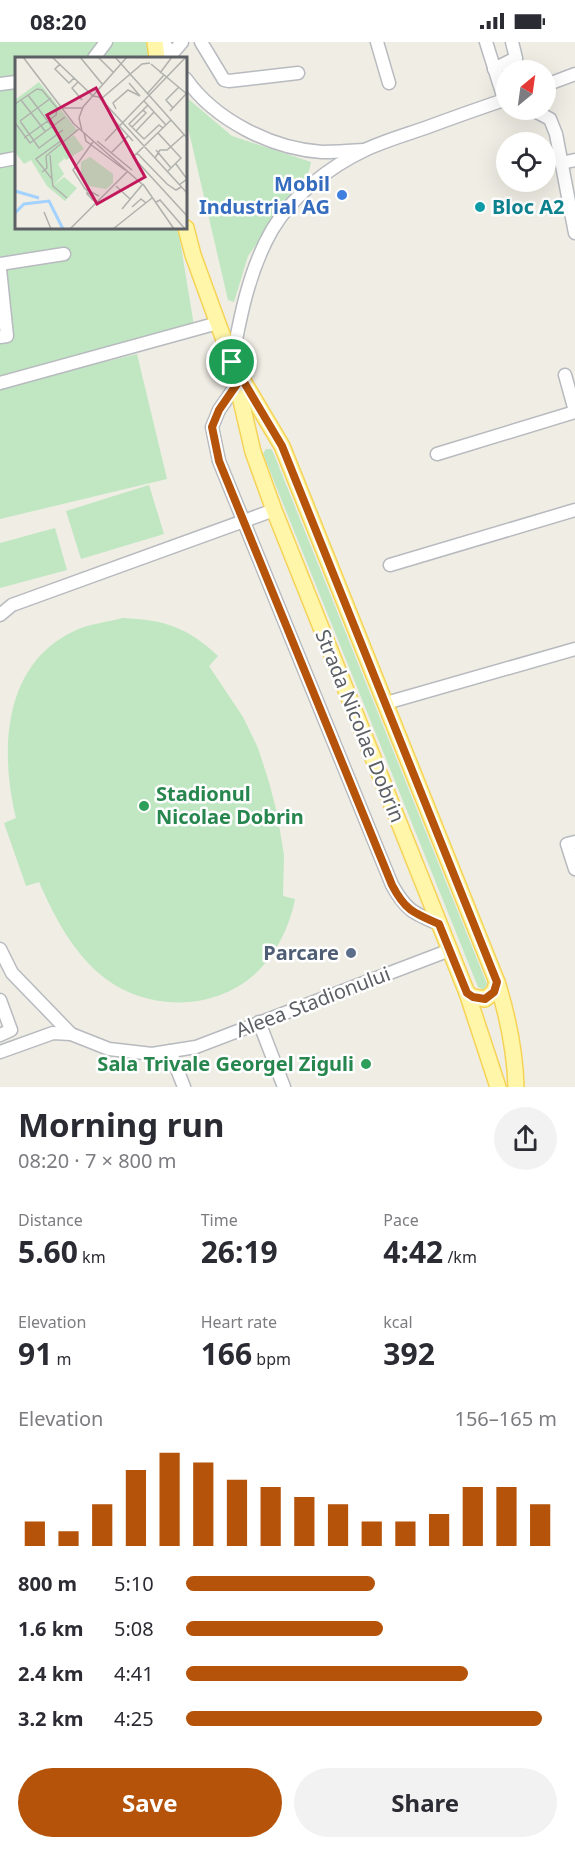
<!DOCTYPE html>
<meta charset="utf-8">
<style>
body{margin:0;font-family:"Noto Sans",sans-serif;background:#f2f2f3;color:#2b2b33;height:100vh;display:flex;flex-direction:column;font-size:22px;white-space:nowrap}
*{box-sizing:border-box;margin:0}
p{font-size:20px;color:#7c7c81}
.icon{flex:none;width:33px;height:33px;fill:none;stroke:currentColor;stroke-width:2;stroke-linecap:round;stroke-linejoin:round}
.map{position:relative;height:1045px;overflow:hidden}
.sheet{display:flex;flex-direction:column;background:#fff;flex:1}
.sheet>*{flex:none}
.needle{width:39px;rotate:29deg}
.buttons{position:absolute;left:496px;top:18px;display:grid;gap:12px}
.buttons a{display:grid;place-items:center;width:60px;height:60px;border-radius:50%;background:#fff;box-shadow:0 6px 24px #0002;font-size:30px}
.pin{position:absolute;display:grid;place-items:center;width:51px;height:51px;color:#fff;margin:-26px;border:3px solid #fff;border-radius:50%;box-shadow:0 2px 6px #0007}
.round{display:grid;place-items:center;flex:none;width:63px;height:63px;border-radius:32px;background:#f2f2f3}
.summary{display:flex;align-items:center;justify-content:space-between;height:102px;padding:0 18px}
h1{font-size:33px;font-weight:700;line-height:45px}
.metrics{display:grid;grid-template-columns:repeat(3,1fr);gap:9px;height:102px;padding:6px 18px}
.metrics div{display:grid;align-content:center}
.metrics b{font-size:30px;font-weight:700}
.metrics small{font-size:16px;font-weight:400}
.metrics p{font-size:16px}
.chart{height:168px;padding:12px 18px}
.chart p{display:flex;justify-content:space-between}
.chart svg{width:100%;height:108px;margin-top:6px;stroke:#b45309;stroke-width:6}
.cta{display:flex;gap:12px;margin-top:auto;padding:12px 18px}
.cta a{flex:1;height:69px;border-radius:36px;background:#b45309;color:#fff;font-size:24px;font-weight:700;line-height:69px;text-align:center}
.cta a+a{background:#f2f2f3;color:#2b2b33}
ul{padding:0 18px;list-style:none;font-size:20px}
li{display:grid;grid-template-columns:96px 72px 1fr;align-items:center;height:45px}
li i{height:15px;border-radius:8px;background:#b45309}
.status{display:flex;justify-content:space-between;align-items:center;height:42px;padding:0 30px;background:#fff;direction:ltr}
.status svg{height:16px;fill:currentColor}
.map>svg:first-child{display:block}
.green{fill:#c0e7c2}
.lines{fill:none;stroke-linecap:round;stroke-linejoin:round}
.minor-casing{stroke:#b7babf;stroke-width:15}
.major-casing{stroke:#f6d357;stroke-width:18}
.minor{stroke:#fff;stroke-width:12}
.major{stroke:#fff6a9;stroke-width:15}
.route-casing{stroke:#fff;stroke-width:12}
.route{stroke:#b45309;stroke-width:8}
.shop-dot{fill:#3f7fe0;stroke:#fff;stroke-width:2}
.culture-dot{fill:#0f9aa8;stroke:#fff;stroke-width:2}
.leisure-dot{fill:#2e9e5b;stroke:#fff;stroke-width:2}
.service-dot{fill:#5c6f8a;stroke:#fff;stroke-width:2}
.labels{text-anchor:middle;stroke-width:5;stroke-linejoin:round;paint-order:stroke}
.shop-label{font-size:20px;font-weight:bold;fill:#366cbe;stroke:#fff;text-anchor:end}
.culture-label{font-size:20px;font-weight:bold;fill:#0d838f;stroke:#fff;text-anchor:start}
.street-label{font-size:20px;fill:#5c6065;stroke:#fff}
.leisure-label{font-size:20px;font-weight:bold;fill:#27864d;stroke:#fff;text-anchor:start}
.service-label{font-size:20px;font-weight:bold;fill:#4e5e75;stroke:#fff;text-anchor:end}
.inset-river{fill:none;stroke:#a4d2ff;stroke-width:3}
.inset-road{fill:none;stroke:#b0b1ad;stroke-width:1.5}
.view{fill:#c2185b;fill-opacity:0.15;stroke:#c2185b;stroke-width:3}
.inset-edge{fill:none;stroke:#5c6065;stroke-width:3}
</style>
<div class="status"><b>08:20</b><svg viewBox="0 0 49 12"><path d="M0 12V9h3v3zM5 12V6h3v6zM10 12V3h3v9zM15 12V0h3v12zM26 1h20v11H26zM47 4h2v5h-2z"/></svg></div>
<div class="map">
<svg width="575" height="1045" viewBox="0 0 575 1045">
<rect width="100%" height="100%" fill="#efede4"/>
<g class="green">
<path d="M 0,0 L 148,0 L 151,16 L 16,16 L 16,186 L 178,186 L 194,284 L 0,340 Z"/>
<path d="M 186,55 L 232,94 L 311,120 L 309,129 L 248,214 L 234,260 L 228,258 L 186,77 Z"/>
<path d="M 137,312 L 167,437 L 0,477 L 0,345 Z"/>
<path d="M 266,407 L 271,407 L 273,410 L 487,942 L 484,948 L 478,945 L 263,412 Z"/>
<path d="M 149,443 L 164,492 L 81,517 L 66,469 Z"/>
<path d="M 55,486 L 67,528 L 0,546 L 0,501 Z"/>
<path d="M 123,576 C 165,578 187,585 218,614 L 209,624 L 243,675 L 258,706 L 269,740 L 277,771 L 284,813 L 283,854 L 295,857 C 290,884 276,913 255,932 C 214,969 149,969 106,937 C 74,913 55,876 39,840 L 26,844 L 4,781 L 16,776 C 0,710 2,623 74,589 C 89,582 107,580 123,576 Z"/>
</g>
<g class="lines">
<g class="minor-casing">
<g id="minor">
<path d="M 164,0 L 172,16"/>
<path d="M 201,0 L 224,38 L 229,39 L 298,31"/>
<path d="M 377,0 L 389,41"/>
<path d="M 486,0 L 504,57 L 507,58"/>
<path d="M 170,14 L 182,0"/>
<path d="M 94,16 L 106,0"/>
<path d="M 494,27 L 516,16 L 512,0"/>
<path d="M 186,37 C 215,78 272,107 322,110 C 336,110 350,109 364,108"/>
<path d="M 0,42 L 16,40"/>
<path d="M 546,43 L 575,32"/>
<path d="M 533,68 L 550,77 L 556,92 L 575,191"/>
<path d="M 0,119 L 16,116"/>
<path d="M 561,121 L 575,118"/>
<path d="M 0,222 L 64,212"/>
<path d="M 0,227 L 7,294 L 0,295"/>
<path d="M 232,319 C 240,275 249,228 272,188 C 292,154 329,125 365,108 C 384,99 405,93 425,86 C 452,76 480,66 507,57"/>
<path d="M 565,333 L 575,369"/>
<path d="M 0,341 L 218,281"/>
<path d="M 237,342 L 219,368 L 212,385 L 219,419 L 392,843 C 406,868 413,871 439,882"/>
<path d="M 437,412 L 575,370"/>
<path d="M 390,523 L 575,468"/>
<path d="M 0,573 L 12,563 L 274,468"/>
<path d="M 386,661 L 575,607"/>
<path d="M 575,800 L 567,802 L 575,827"/>
<path d="M 0,907 L 12,931 L 71,992"/>
<path d="M 0,958 L 11,988 L 0,993"/>
<path d="M 259,980 L 284,1045"/>
<path d="M 170,1009 L 184,1045"/>
<path d="M 0,1010 L 53,991 L 71,992 L 109,1007 L 152,1012 L 196,1005 L 450,908"/>
</g>
</g>
<g class="major-casing">
<g id="major">
<path d="M 155,0 L 157,16"/>
<path d="M 186,186 L 193,213 L 232,320 L 253,410 L 274,468 L 467,951 L 498,1045"/>
<path d="M 239,332 L 282,404 L 497,940 C 508,975 515,1009 516,1045"/>
<path d="M 467,951 L 473,955 L 485,957 L 494,950 L 497,940"/>
</g>
</g>
<use href="#minor" class="minor"/>
<use href="#major" class="major"/>
</g>
<g class="lines">
<g class="route-casing">
<path id="route" d="M 232,320 L 282,404 L 497,940 L 494,950 L 485,957 L 473,955 L 467,951 L 439,882 C 413,871 405,868 392,843 L 219,419 L 212,385 L 219,368 L 237,342 Z"/>
</g>
<use href="#route" class="route"/>
</g>
<circle class="shop-dot" cx="342" cy="153" r="6"/>
<circle class="culture-dot" cx="480" cy="165" r="6"/>
<g class="leisure-dot">
<circle cx="144" cy="764" r="6"/>
<circle cx="366" cy="1022" r="6"/>
</g>
<circle class="service-dot" cx="351" cy="911" r="6"/>
<g class="labels">
<g class="shop-label">
<text x="330" y="149">Mobil<tspan x="330" dy="23">Industrial AG</tspan></text>
</g>
<g class="culture-label">
<text x="492" y="172">Bloc A2</text>
</g>
<g class="street-label">
<text transform="translate(360 684) rotate(68)" y="7">Strada Nicolae Dobrin</text>
<text transform="translate(313 960) rotate(-21)" y="7">Aleea Stadionului</text>
</g>
<g class="leisure-label">
<text x="156" y="759">Stadionul<tspan x="156" dy="23">Nicolae Dobrin</tspan></text>
<text x="354" y="1029" text-anchor="end">Sala Trivale Georgel Ziguli</text>
</g>
<g class="service-label">
<text x="339" y="918">Parcare</text>
</g>
</g>
<g transform="translate(15 15)">
<rect width="172" height="172" fill="#efede4"/>
<path d="M 24,25 L 62,73 L 54,82 L 59,78 L 69,92 L 51,103 L 46,98 L 49,102 L 43,107 L 49,117 L 38,129 L 49,120 L 62,131 L 50,144 L 32,129 L 16,103 L 9,107 L 0,95 L 0,43 ZM 75,100 L 98,117 L 98,126 L 91,132 L 74,129 L 66,117 L 66,105 Z" fill="#c0e7c2"/>
<path class="inset-river" d="M 0,134 L 24,141M 0,156 L 9,147 L 34,144 L 48,172"/>
<path class="inset-road" d="M 8,0 L 59,67 L 128,128M 37,0 L 78,39 L 84,40 L 173,137M 65,0 L 88,28M 83,0 L 99,16M 100,0 L 173,82M 45,7 L 40,12 L 54,26 L 59,21M 136,7 L 173,38M 145,16 L 157,0M 63,25 L 57,31 L 67,43M 132,37 L 149,18M 13,38 L 47,83 L 21,102 L 37,122 L 38,129 L 52,141M 86,42 L 127,7 L 135,6M 6,43 L 30,74M 129,44 L 151,68M 0,47 L 22,32 L 27,33 L 42,51 L 41,58 L 9,81M 48,51 L 67,51M 158,51 L 151,43 L 164,30M 101,52 L 98,46 L 113,33 L 125,39 L 114,26M 155,54 L 171,37M 96,60 L 118,84M 156,63 L 118,100 L 173,160M 5,64 L 24,91 L 48,73M 5,64 L 36,41M 1,67 L 15,86 L 50,60M 117,70 L 131,56 L 128,53M 67,74 L 64,61 L 68,50 L 112,0M 121,74 L 139,55M 69,76 L 71,84 L 110,113M 143,76 L 166,101 L 152,115M 129,82 L 114,67 L 133,48M 129,82 L 144,68 L 148,71M 82,84 L 117,113M 90,84 L 171,0M 78,85 L 58,113 L 70,132 L 84,139M 141,93 L 156,111M 96,96 L 113,79M 122,96 L 152,127 L 161,133 L 166,130M 35,98 L 37,122M 31,99 L 64,72M 140,101 L 145,93 L 152,93 L 169,78M 161,107 L 172,122 L 164,128M 27,115 L 32,111 L 31,99M 128,127 L 159,172M 101,129 L 115,142M 72,135 L 80,142 L 78,143 L 72,137 ZM 141,145 L 145,143 L 170,172M 117,150 L 126,142 L 131,146M 107,152 L 127,128M 29,155 L 36,172M 55,172 L 113,114M 98,172 L 137,141"/>
<path class="view" d="M 81,31 L 130,120 L 82,147 L 32,58 Z"/>
<rect width="172" height="172" class="inset-edge"/>
</g>
</svg>
<div class="buttons">
<a><svg class="needle" viewBox="-14 -14 28 28"><path d="M0-13l5 13h-10z" fill="#e53935"/><path d="M0 13l5-13h-10z" fill="#7c7c81"/></svg></a>
<a><svg class="icon" aria-label="locate" viewBox="0 0 24 24"><circle cx="12" cy="12" r="6"/><path d="M12 2v4M12 18v4M2 12h4M18 12h4"/></svg></a>
</div>
<div class="pin" style="left:232px;top:320px;background:#1e9e55"><svg class="icon" aria-label="arrive" viewBox="0 0 24 24"><path d="M6 21V4h12l-3 4 3 4H6"/></svg></div>
</div>
<section class="sheet">
<div class="summary"><div><h1>Morning run</h1><p>08:20 · 7 × 800 m</p></div><a class="round"><svg class="icon" aria-label="share" viewBox="0 0 24 24"><path d="M12 15V3M7 8l5-5 5 5M5 13v7h14v-7"/></svg></a></div>
<div class="metrics">
<div><p>Distance</p><b>5.60<small> km</small></b></div>
<div><p>Time</p><b>26:19</b></div>
<div><p>Pace</p><b>4:42<small> /km</small></b></div>
</div>
<div class="metrics">
<div><p>Elevation</p><b>91<small> m</small></b></div>
<div><p>Heart rate</p><b>166<small> bpm</small></b></div>
<div><p>kcal</p><b>392</b></div>
</div>
<div class="chart"><p><span>Elevation</span>156–165 m</p>
<svg viewBox="0 0 160 44" preserveAspectRatio="none"><path d="M5 44V34M15 44V38M25 44V27M35 44V13M45 44V6M55 44V10M65 44V17M75 44V20M85 44V24M95 44V27M105 44V34M115 44V34M125 44V31M135 44V20M145 44V20M155 44V27"/></svg>
</div>
<ul>
<li><b>800 m</b>5:10<i style="width:51%"></i></li>
<li><b>1.6 km</b>5:08<i style="width:53%"></i></li>
<li><b>2.4 km</b>4:41<i style="width:76%"></i></li>
<li><b>3.2 km</b>4:25<i style="width:96%"></i></li>
</ul>
<div class="cta"><a>Save</a><a>Share</a></div>
</section>
